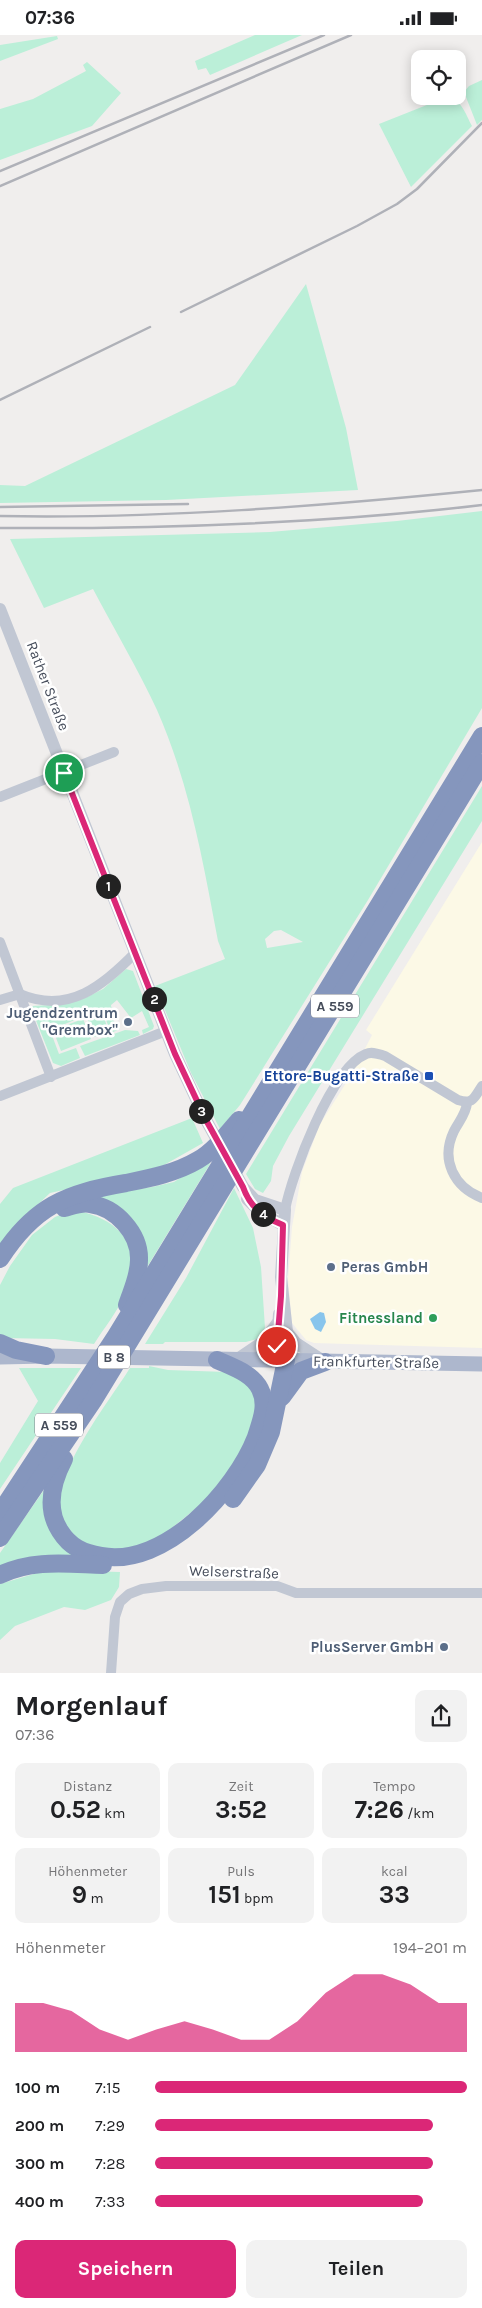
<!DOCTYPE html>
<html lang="de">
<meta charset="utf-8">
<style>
body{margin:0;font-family:Karla,sans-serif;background:#f2f2f2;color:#202124;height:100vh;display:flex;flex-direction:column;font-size:19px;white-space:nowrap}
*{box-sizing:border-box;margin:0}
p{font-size:16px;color:#757577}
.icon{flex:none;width:28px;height:28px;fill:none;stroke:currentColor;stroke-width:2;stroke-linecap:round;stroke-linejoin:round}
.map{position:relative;height:1638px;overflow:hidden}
.drawer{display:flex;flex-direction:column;background:#fff;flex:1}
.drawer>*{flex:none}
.tools{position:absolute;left:411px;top:15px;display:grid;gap:10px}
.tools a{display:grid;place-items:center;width:55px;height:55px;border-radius:10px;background:#fff;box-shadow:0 2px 12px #0003;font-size:25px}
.pin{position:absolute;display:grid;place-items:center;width:42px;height:42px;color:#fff;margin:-21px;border:2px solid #fff;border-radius:50%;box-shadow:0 1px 5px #0007}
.km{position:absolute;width:25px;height:25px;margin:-12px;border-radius:50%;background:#222;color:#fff;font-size:14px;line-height:25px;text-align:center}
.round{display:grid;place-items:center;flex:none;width:52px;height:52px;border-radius:10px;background:#f2f2f2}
.headline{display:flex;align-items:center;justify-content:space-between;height:85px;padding:0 15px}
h1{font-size:28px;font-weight:700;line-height:38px}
.figures{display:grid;grid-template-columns:repeat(3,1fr);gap:8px;height:85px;padding:5px 15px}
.figures div{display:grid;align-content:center;border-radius:10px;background:#f2f2f2;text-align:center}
.figures b{font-size:25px;font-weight:700}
.figures small{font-size:14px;font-weight:400}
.figures p{font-size:14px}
.chart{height:140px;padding:10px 15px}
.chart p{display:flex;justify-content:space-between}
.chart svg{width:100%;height:90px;margin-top:5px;fill:#db2777;opacity:.7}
.button{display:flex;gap:10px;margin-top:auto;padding:10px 15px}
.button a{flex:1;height:58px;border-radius:10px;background:#db2777;color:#fff;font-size:20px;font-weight:700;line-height:58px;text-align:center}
.button a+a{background:#f2f2f2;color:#202124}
ul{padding:0 15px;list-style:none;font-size:16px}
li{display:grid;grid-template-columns:80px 60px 1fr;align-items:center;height:38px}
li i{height:12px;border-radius:6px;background:#db2777}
.status{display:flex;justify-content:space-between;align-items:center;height:35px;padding:0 25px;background:#fff;direction:ltr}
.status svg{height:14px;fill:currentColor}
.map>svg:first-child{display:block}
.commercial{fill:#fcf9e6}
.green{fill:#bbefd8;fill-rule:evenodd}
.water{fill:#88c5ec}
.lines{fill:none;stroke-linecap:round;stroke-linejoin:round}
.minor{stroke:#c1c7d3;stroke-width:10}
.tertiary{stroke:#c1c7d3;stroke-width:12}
.primary{stroke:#adb7cd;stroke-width:15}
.motorway{stroke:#8596bd;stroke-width:18}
.rail{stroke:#afb1b8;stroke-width:2.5}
.route-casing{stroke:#fff;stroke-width:10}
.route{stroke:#db2777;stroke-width:6}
.service-dot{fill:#5c6f8a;stroke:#fff;stroke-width:2}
.transit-dot{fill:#1a4fb4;stroke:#fff;stroke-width:2}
.leisure-dot{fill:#2e9e5b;stroke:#fff;stroke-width:2}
.labels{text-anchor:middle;stroke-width:5;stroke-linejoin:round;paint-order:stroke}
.shield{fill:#fff;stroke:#7e828c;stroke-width:1}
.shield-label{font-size:14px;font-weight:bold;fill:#464d5b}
.street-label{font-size:15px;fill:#464d5b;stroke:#fff}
.service-label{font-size:15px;font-weight:bold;fill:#4e5e75;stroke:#fff;text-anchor:end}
.transit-label{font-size:15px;font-weight:bold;fill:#164399;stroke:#fff;text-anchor:end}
.leisure-label{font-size:15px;font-weight:bold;fill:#27864d;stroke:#fff;text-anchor:end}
</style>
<div class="status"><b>07:36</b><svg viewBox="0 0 49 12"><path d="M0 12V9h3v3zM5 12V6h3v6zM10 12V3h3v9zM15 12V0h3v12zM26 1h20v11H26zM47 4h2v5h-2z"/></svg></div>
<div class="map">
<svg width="482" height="1638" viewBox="0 0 482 1638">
<rect width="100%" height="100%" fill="#f0eeed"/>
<path class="commercial" d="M 482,807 L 482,1313 L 314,1308 L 306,1305 L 292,1288 L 288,1245 L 292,1192 L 302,1137 L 320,1089 L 353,1037 L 372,1000 L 366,995 Z"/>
<g class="green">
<path d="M 255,0 L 302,0 L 210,40 L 206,33 L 198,35 L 195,26 Z"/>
<path d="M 57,1 L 58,4 L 0,26 L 0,10 Z"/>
<path d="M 87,27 L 121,58 L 92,91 L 0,125 L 0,74 L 33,64 L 86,36 L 83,30 Z"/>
<path d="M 482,45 L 482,85 L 477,90 L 464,57 L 469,51 Z"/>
<path d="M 447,62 C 461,63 466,80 472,91 L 411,152 L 379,89 Z"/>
<path d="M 306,249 L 346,393 L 358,455 L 166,465 L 0,468 L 0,450 L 25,451 L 235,350 Z"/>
<path d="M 482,476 L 482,673 L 368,865 L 240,1070 L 220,1094 L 191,1038 L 155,951 L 225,924 L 218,906 C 203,827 190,750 157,675 C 138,634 114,594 93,554 L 44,573 L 10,504 L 270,497 L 397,486 ZM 281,895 L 303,907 L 267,913 L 265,904 L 274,896 Z"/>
<path d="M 482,751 L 482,786 L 289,1101 L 273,1131 L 271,1146 L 263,1158 L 255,1154 L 246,1139 Z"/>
<path d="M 126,934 L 133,936 L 154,991 L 153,994 L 143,999 L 142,995 L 149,992 L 142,976 L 131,983 L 117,965 L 111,970 L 113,985 L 120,994 L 111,998 L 102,974 L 50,995 L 59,1019 L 76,1013 L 80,1023 L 61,1031 L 53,1028 L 31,973 L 32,971 L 66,969 L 87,962 L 103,954 Z"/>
<path d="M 102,977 L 109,997 L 94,1002 L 87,983 Z"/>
<path d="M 83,984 L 91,1004 L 61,1016 L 53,995 Z"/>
<path d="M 125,995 L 138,996 L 140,1000 L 85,1021 L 80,1011 Z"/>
<path d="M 192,1083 L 203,1108 L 157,1134 L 50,1158 L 10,1196 L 0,1211 L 0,1169 L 13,1153 Z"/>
<path d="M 208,1125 L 210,1129 L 144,1237 L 143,1206 L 78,1163 L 152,1152 L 174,1147 Z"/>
<path d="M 234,1153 L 253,1193 L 261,1232 L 265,1293 L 257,1304 L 246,1307 L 165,1307 L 163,1309 L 145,1309 L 186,1243 Z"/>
<path d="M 73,1175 C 120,1183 145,1211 125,1259 C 118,1276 104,1293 94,1309 L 55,1304 L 3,1303 L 0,1301 L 0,1250 L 10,1231 L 32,1200 L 55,1182 Z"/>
<path d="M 149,1331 L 168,1335 L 227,1337 L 251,1349 L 259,1370 L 247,1411 L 215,1458 L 157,1505 L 119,1516 L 80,1509 C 74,1501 63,1491 60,1481 C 50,1441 108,1368 130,1333 L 149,1333 Z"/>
<path d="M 19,1333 L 81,1333 L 0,1454 L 0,1428 L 38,1366 Z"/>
<path d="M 51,1445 L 49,1459 L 83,1520 L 0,1536 L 0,1518 Z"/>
<path d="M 47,1535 L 120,1537 L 119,1552 L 111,1565 L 85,1575 L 64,1572 L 15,1591 L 0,1605 L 0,1549 Z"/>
</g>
<path class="water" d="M 320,1277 L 324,1278 L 326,1287 L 321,1297 L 315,1294 L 310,1284 Z"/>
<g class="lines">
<g class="minor">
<path d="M 0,762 L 114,717"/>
<path d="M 0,907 L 51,1042"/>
<path d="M 20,959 C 69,980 104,950 136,917"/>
<path d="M 0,965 L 20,959"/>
<path d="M 0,1061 L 166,996"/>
<path d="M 467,1068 C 466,1079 459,1086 454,1096 C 440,1125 454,1152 482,1163"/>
<path d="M 285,1175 C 292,1139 331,1033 366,1019 C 372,1016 378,1019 385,1021 L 458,1065 C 473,1070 474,1063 482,1051"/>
<path d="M 111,1638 L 115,1582 L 120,1567 L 129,1559 L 142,1554 L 166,1551 L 277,1551 L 296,1558 L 482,1558"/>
</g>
<g class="tertiary">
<path d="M 0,574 L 175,1019 L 206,1085 L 243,1152 L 255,1165 L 285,1175 L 281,1242 L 287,1297 L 286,1325"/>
<path d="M 247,1164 L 260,1177 L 283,1190"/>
<path d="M 287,1297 L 296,1308 L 325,1327"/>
<path d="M 236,1325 L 264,1306 L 278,1287"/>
<path d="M 276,1326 L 279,1279"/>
</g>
<path class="primary" d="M 0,1322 L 46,1321 L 482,1329"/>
<g class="motorway">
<path d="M 64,1173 C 72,1171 82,1167 90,1169 C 116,1172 140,1199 139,1225 C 139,1241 132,1255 127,1270"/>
<path d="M 0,1224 C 34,1171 66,1158 126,1148 C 151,1143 176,1138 198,1125 C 214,1116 227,1099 239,1085"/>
<path d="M 0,1308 L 16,1315 L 46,1321"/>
<path d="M 282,1362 L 301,1336 L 325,1327"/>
<path d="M 64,1424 C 52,1447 45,1473 60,1496 C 70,1512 83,1518 101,1521 C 165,1533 235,1456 256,1402 C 261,1386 268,1370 260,1354 C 252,1338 232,1332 217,1325"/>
<path d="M 233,1464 L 257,1430 L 271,1397 L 286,1325"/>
<path d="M 0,1478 L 116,1301 L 482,701"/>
<path d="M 0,1503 L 93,1366 L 482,728"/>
<path d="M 0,1540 C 33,1524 67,1529 103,1530"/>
</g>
<g class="rail">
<path d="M 0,136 L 324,0"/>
<path d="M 0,151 L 351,0"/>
<path d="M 181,277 L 357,191 L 397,169 L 417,154 L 482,88"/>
<path d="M 0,365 L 150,292"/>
<path d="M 0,472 L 188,469"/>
<path d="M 0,481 C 160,484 323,471 482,455"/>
<path d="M 0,493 C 161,494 322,489 482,470"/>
</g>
</g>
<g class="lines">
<g class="route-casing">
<path id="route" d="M 64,738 L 175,1019 L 206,1085 L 243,1152 C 250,1172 263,1182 283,1190 L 281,1261 L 277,1311"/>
</g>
<use href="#route" class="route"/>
</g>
<g class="service-dot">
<circle cx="128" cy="987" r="5"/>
<circle cx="331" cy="1232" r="5"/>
<circle cx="444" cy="1612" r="5"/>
</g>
<rect class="transit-dot" x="424" y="1036" width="10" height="10" rx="2.5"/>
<circle class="leisure-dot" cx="433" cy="1283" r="5"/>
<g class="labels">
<g class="shield">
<rect x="311" y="959.5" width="48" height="23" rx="4"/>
<rect x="98" y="1310.5" width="32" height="23" rx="4"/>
<rect x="35" y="1378.5" width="48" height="23" rx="4"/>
</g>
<g class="shield-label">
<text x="335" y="976">A 559</text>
<text x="114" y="1327">B 8</text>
<text x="59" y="1395">A 559</text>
</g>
<g class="street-label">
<text transform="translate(48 651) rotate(69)" y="5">Rather Straße</text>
<text transform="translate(376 1327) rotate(1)" y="5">Frankfurter Straße</text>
<text transform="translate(234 1537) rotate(2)" y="5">Welserstraße</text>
</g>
<g class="service-label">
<text x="118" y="983">Jugendzentrum<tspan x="118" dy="17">"Grembox"</tspan></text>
<text x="341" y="1237" text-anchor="start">Peras GmbH</text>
<text x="434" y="1617">PlusServer GmbH</text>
</g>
<g class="transit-label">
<text x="419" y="1046">Ettore-Bugatti-Straße</text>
</g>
<g class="leisure-label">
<text x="423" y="1288">Fitnessland</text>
</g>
</g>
</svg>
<div class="tools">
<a><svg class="icon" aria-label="locate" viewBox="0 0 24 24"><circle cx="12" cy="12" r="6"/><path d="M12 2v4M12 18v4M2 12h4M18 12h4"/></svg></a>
</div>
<div class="pin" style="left:64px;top:738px;background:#1e9e55"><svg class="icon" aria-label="arrive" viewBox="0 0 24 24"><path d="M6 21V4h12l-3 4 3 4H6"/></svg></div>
<div class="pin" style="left:277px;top:1311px;background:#d93025"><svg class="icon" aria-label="check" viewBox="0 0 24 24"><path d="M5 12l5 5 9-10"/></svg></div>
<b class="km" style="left:108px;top:851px">1</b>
<b class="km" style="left:154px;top:964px">2</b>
<b class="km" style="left:201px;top:1076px">3</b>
<b class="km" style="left:263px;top:1179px">4</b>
</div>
<section class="drawer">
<div class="headline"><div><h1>Morgenlauf</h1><p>07:36</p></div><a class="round"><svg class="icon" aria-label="share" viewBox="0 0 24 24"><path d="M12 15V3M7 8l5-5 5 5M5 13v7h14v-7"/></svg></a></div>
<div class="figures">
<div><p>Distanz</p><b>0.52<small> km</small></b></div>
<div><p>Zeit</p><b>3:52</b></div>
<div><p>Tempo</p><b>7:26<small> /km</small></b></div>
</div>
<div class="figures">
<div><p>Höhenmeter</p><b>9<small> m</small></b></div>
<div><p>Puls</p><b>151<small> bpm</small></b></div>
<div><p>kcal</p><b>33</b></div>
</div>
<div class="chart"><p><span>Höhenmeter</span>194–201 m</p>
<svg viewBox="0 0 160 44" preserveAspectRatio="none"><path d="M0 44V20L10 20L20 24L30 33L40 38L50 33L60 29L70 33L80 38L90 38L100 29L110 15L120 6L130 6L140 11L150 20L160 20V44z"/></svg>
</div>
<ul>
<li><b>100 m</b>7:15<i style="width:100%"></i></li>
<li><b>200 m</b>7:29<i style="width:89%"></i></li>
<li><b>300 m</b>7:28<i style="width:89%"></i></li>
<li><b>400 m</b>7:33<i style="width:86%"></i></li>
</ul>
<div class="button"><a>Speichern</a><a>Teilen</a></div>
</section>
